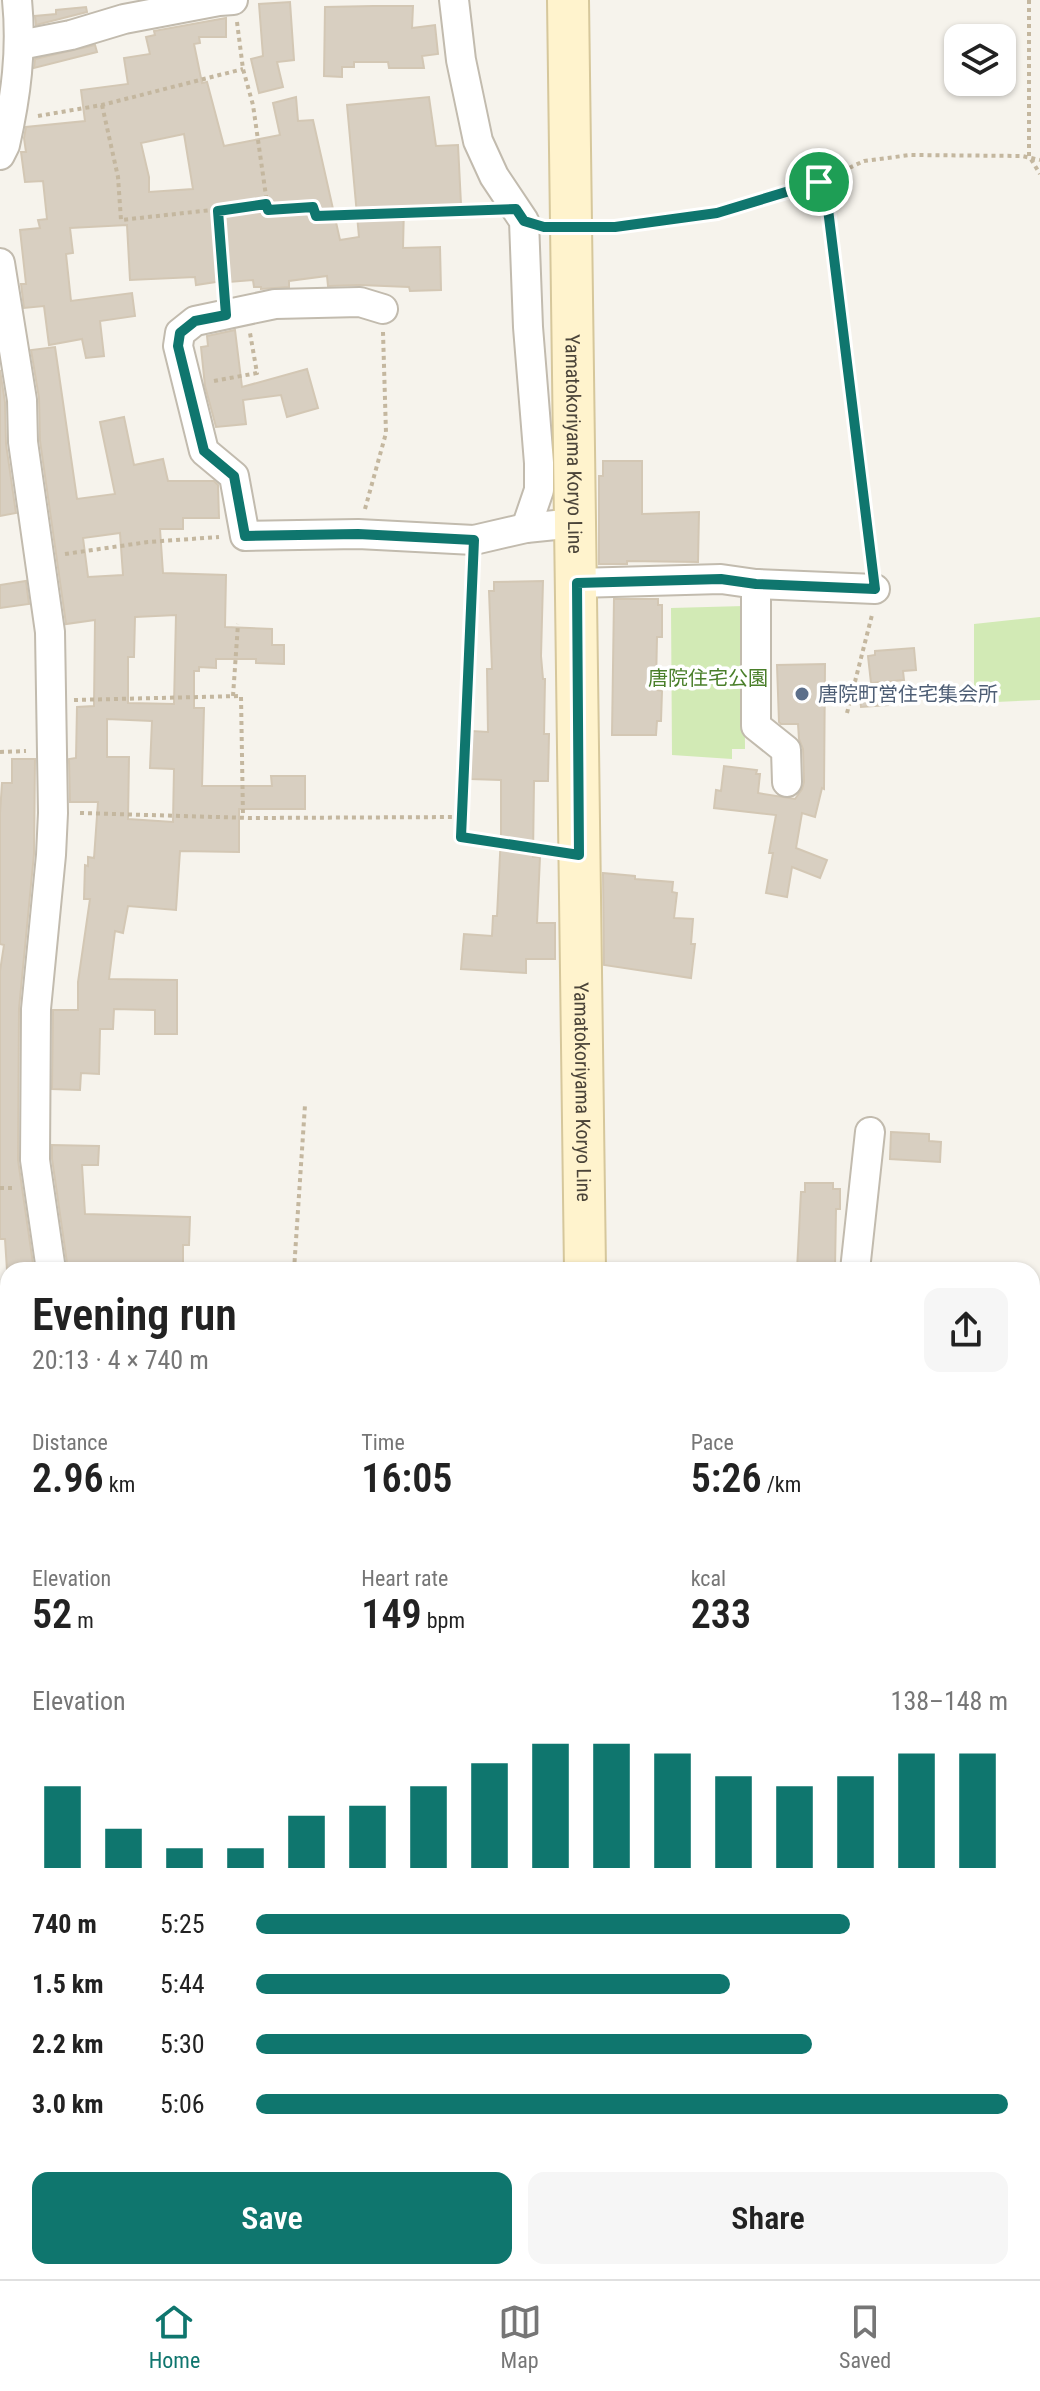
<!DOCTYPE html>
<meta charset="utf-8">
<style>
body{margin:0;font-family:"Roboto Condensed","Noto Sans JP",sans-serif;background:#f6f6f6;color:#222;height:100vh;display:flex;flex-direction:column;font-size:30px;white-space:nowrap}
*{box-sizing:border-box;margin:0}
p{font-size:26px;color:#767676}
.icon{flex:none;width:44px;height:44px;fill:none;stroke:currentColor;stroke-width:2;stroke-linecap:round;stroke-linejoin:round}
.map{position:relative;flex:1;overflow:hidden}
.side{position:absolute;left:0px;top:1262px;width:1040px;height:1018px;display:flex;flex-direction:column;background:#fff;border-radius:24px 24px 0 0;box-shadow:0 2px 6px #0004}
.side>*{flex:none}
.buttons{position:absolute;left:944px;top:24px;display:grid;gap:16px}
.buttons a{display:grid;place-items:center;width:72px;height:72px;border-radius:16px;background:#fff;box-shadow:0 2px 6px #0004;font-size:40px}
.pin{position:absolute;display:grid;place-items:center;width:68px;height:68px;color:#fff;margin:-34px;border:4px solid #fff;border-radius:50%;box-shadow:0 2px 8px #0007}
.round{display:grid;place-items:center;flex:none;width:84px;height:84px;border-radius:16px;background:#f6f6f6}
.headline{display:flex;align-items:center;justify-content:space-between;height:136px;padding:0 32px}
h1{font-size:44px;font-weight:600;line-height:60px}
.metrics{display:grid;grid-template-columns:repeat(3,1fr);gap:12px;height:136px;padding:8px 32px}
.metrics div{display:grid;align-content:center}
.metrics b{font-size:40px;font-weight:600}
.metrics small{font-size:22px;font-weight:400}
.metrics p{font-size:22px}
.chart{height:224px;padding:16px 32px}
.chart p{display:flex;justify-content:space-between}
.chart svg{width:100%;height:144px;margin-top:8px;stroke:#0f766e;stroke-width:6}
.action{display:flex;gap:16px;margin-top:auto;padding:16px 32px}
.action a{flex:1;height:92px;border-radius:16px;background:#0f766e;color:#fff;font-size:32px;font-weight:600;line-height:92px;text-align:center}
.action a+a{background:#f6f6f6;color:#222}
ul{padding:0 32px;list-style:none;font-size:26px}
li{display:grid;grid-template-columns:128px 96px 1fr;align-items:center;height:60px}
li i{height:20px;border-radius:10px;background:#0f766e}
.menu{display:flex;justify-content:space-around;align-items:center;height:112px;border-top:2px solid #e0e0e0;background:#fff;font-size:22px;color:#767676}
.menu a{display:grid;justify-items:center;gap:4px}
.menu .current{color:#0f766e}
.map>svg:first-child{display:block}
.green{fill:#d2eab5}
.water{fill:#a9d4f2}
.building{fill:#d8cfc1;stroke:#d3c7b4;stroke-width:2;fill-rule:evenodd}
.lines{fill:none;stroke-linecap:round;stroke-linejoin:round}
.minor-casing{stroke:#c2bbae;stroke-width:32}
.secondary-casing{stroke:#d6c79b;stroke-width:44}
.path{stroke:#c4b79f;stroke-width:4;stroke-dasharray:4 4;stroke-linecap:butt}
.minor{stroke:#fff;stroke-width:28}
.secondary{stroke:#fff3cd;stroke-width:40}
.route-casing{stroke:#fff;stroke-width:16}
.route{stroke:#0f766e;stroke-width:10}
.service-dot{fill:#5c6f8a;stroke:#fff;stroke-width:3}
.labels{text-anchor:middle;stroke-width:7;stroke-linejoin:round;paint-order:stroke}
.street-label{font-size:20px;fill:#4b4439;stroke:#fff}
.park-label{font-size:20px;fill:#4a7f2a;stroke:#fff}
.service-label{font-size:20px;fill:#4e5e75;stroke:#fff;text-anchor:start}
</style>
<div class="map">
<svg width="1040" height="2279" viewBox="0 0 1040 2279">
<rect width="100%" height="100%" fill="#f6f3ec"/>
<g class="green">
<path d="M 744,606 L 745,749 L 732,749 L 732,759 L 672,755 L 671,608 Z"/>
<path d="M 1040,617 L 1040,700 L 974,703 L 974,624 Z"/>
</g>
<path class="water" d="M 8,1951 L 8,2069 L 0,2079 L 0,1962 Z"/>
<g class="building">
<path d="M 290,2 L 294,60 L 277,62 L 283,87 L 259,93 L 251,59 L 263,56 L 259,4 Z"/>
<path d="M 373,6 L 413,6 L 412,28 L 435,25 L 438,54 L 422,56 L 424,68 L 389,68 L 388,62 L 354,62 L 354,67 L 342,67 L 342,77 L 324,76 L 325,7 Z"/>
<path d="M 86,7 L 87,12 L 36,25 L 35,16 L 56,14 L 56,10 Z"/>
<path d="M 226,18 L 226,37 L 199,37 L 200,43 L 194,44 L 202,83 L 207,82 L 224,146 L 280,135 L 273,103 L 296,97 L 298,121 L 313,120 L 340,240 L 359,237 L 347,105 L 429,97 L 436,146 L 458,145 L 461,204 L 404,206 L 403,248 L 440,247 L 441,290 L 410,291 L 409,287 L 360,285 L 328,286 L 327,276 L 289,281 L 289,287 L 261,289 L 261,287 L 254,287 L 253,280 L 229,282 L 229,280 L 196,285 L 195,277 L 130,280 L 127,225 L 70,228 L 73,253 L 66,254 L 71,301 L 132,293 L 135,316 L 100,321 L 104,356 L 86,358 L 82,339 L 49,345 L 44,306 L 24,308 L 21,284 L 26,284 L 20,230 L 40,228 L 38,220 L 47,219 L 43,181 L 25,182 L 21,152 L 26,152 L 24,138 L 26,127 L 85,121 L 81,90 L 128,84 L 124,58 L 150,54 L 146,37 L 155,35 L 154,31 ZM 184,134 L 193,189 L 149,192 L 149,177 L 141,143 Z"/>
<path d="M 95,45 L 97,52 L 34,68 L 35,59 Z"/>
<path d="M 235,330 L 242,387 L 307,369 L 318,408 L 287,417 L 281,395 L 243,400 L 246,424 L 216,427 L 205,386 L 201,347 L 208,346 L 207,336 Z"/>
<path d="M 55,347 L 77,499 L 115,494 L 100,422 L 124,417 L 134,465 L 163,459 L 168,481 L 214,481 L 218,485 L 219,518 L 183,518 L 183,529 L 160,529 L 163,573 L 226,575 L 225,627 L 272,629 L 272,645 L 284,645 L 284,664 L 256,663 L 256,659 L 216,659 L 216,668 L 199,667 L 199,671 L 194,671 L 194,708 L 204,708 L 202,786 L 272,786 L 271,776 L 305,776 L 305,809 L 239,809 L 239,852 L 180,851 L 176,910 L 128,906 L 123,933 L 115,931 L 109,979 L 177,980 L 177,1034 L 155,1034 L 155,1010 L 114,1009 L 113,1029 L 100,1029 L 99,1074 L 81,1073 L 80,1090 L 52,1089 L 53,1010 L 78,1010 L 78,982 L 90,899 L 84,899 L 85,865 L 88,866 L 88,857 L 94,858 L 98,802 L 70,802 L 69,759 L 76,758 L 77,707 L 94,706 L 95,620 L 66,624 L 40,441 L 39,398 L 31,350 ZM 120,533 L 123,575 L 88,577 L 83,538 ZM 176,615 L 174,704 L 128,703 L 128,657 L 134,657 L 135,617 ZM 107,719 L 152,721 L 150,768 L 174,769 L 173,822 L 128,819 L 129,757 L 107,757 Z"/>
<path d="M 0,370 L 5,402 L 6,444 L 16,513 L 0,516 Z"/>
<path d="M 603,461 L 642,461 L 642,514 L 699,512 L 698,562 L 627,561 L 627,564 L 599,564 L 599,476 L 603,476 Z"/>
<path d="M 26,581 L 29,604 L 0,608 L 0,585 Z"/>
<path d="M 543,581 L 541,656 L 543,679 L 545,679 L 544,734 L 549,734 L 548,781 L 534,781 L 533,857 L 540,857 L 537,923 L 555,923 L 555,959 L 526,959 L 526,973 L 461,969 L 464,934 L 492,936 L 493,916 L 497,916 L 501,835 L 501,780 L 471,779 L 472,731 L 488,732 L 487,669 L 492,669 L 489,591 L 494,591 L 494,582 Z"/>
<path d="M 614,599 L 658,599 L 658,605 L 662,605 L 662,637 L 657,637 L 656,684 L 657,690 L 662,691 L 661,721 L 657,721 L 656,735 L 612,735 Z"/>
<path d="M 914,648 L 916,670 L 903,671 L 904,680 L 871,683 L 868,656 L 875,655 L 875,651 Z"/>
<path d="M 825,664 L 824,789 L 822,788 L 815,817 L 802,813 L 796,848 L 827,860 L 820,878 L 792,867 L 787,897 L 766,893 L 773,853 L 769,853 L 776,815 L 714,808 L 716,790 L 721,791 L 724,766 L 757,770 L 756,774 L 760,774 L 758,793 L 795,799 L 802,789 L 804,782 L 803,749 L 799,739 L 798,724 L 781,724 L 779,722 L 777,665 Z"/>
<path d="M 886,687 L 888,705 L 861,707 L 859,689 Z"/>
<path d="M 12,759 L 35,759 L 34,854 L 19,1009 L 18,1160 L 34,1270 L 7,1270 L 5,1239 L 0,1239 L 0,971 L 4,945 L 0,944 L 0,813 L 2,783 L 12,783 Z"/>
<path d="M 603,873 L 635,876 L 635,879 L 673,882 L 672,892 L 677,893 L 674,918 L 693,919 L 691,944 L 695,944 L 691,978 L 604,965 Z"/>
<path d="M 891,1132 L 929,1134 L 929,1141 L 941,1142 L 940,1162 L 890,1159 Z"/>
<path d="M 52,1145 L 99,1146 L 98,1165 L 82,1165 L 85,1214 L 190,1217 L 189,1245 L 183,1245 L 183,1270 L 68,1270 L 52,1159 Z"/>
<path d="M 805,1183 L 833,1183 L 833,1189 L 840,1189 L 840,1209 L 836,1209 L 835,1268 L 833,1270 L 797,1270 L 801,1192 L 805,1192 Z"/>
</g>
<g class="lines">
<g class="minor-casing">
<g id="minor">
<path d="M 454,0 L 461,60 L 478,141 L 494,176 L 524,221 L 528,327 L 539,463 L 539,490 L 526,528"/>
<path d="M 20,45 L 71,35 L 124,19 L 219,1 L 233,0"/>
<path d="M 0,155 L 5,145 C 16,96 22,50 17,0"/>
<path d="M 0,263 L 22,400 L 23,442 L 50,632 L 53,813 L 51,855 L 36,1009 L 35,1160 L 51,1270"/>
<path d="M 383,309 L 360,302 L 275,304 L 195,321 L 180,333 L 178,346 L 204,451 L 234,476 L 245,536 L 358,534 L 474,540 L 526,528 L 575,523"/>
<path d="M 577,583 L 721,579 L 756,584 L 875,589"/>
<path d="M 756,584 L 756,726 L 786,750 L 787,782"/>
<path d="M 855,1270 L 870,1132"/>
<path d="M 0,1817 L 8,1799"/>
<path d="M 1032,1876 L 1040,1880"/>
<path d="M 62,2272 L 62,2279"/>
</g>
</g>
<g class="secondary-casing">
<g id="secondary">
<path id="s1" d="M 568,0 L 585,1270"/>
<path d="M 1032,1714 L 1040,1712"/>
<path d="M 0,1788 L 8,1790"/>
</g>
</g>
<g class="path">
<path d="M 1029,0 L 1029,156 L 1040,174"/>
<path d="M 237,22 L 243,69 L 253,105 L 268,210 L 313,207 L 316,216 L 486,210"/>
<path d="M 102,105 L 118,177 L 121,220 L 266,204"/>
<path d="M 38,116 L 102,105 L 243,69"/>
<path d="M 819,182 L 826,193 L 871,563"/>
<path d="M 218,211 L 224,288"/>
<path d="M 602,227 L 717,213 L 819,182 L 864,161 L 910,155 L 1022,156 L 1040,160"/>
<path d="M 214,381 L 257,373 L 250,333"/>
<path d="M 365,509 L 386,433 L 383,332"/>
<path d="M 65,554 L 148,542 L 219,537"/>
<path d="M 473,566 L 461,837 L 547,851"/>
<path d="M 233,696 L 238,624"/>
<path d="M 74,700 L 241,696 L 243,817"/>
<path d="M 847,713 L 872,615"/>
<path d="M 0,752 L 26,751"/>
<path d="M 80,813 L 250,818 L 461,817"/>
<path d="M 0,1188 L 14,1188"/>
<path d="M 294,1270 L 305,1105"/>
<path d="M 1032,1413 L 1040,1410"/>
<path d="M 0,1900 L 8,1906"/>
<path d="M 0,2133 L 8,2122"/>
<path d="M 1032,2165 L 1040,2165"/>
</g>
<use href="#minor" class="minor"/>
<use href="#secondary" class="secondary"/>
</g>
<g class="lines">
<g class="route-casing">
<path id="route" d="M 819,182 L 826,193 L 875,589 L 756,584 L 721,579 L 577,583 L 579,855 L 461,837 L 474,540 L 358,534 L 245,536 L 234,476 L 204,451 L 178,346 L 180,333 L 195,321 L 226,315 L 218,211 L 266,204 L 268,210 L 313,207 L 316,216 L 516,209 L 524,221 L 544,227 L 615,227 L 717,213 Z"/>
</g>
<use href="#route" class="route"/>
</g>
<circle class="service-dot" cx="802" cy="694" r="8"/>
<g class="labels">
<g class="street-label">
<text dy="7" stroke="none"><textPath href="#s1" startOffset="444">Yamatokoriyama Koryo Line</textPath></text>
<text dy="7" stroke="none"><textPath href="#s1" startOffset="1092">Yamatokoriyama Koryo Line</textPath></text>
</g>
<g class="park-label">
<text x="708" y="685">唐院住宅公園</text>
</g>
<g class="service-label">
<text x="818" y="701">唐院町営住宅集会所</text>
</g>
</g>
</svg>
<div class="buttons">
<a><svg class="icon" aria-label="layers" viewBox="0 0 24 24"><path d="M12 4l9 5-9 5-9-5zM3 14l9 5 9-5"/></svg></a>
</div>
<div class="pin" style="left:819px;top:182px;background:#1e9e55"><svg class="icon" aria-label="arrive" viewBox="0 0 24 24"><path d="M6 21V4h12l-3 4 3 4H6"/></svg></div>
<section class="side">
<div class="headline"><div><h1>Evening run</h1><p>20:13 · 4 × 740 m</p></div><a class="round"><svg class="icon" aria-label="share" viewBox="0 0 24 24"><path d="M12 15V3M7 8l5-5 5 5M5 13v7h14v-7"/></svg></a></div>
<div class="metrics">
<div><p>Distance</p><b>2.96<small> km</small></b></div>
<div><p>Time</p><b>16:05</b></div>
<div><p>Pace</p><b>5:26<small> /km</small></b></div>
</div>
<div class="metrics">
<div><p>Elevation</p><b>52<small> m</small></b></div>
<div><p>Heart rate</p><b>149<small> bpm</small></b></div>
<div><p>kcal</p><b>233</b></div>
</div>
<div class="chart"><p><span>Elevation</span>138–148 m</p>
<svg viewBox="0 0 160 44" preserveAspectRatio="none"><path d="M5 44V19M15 44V32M25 44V38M35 44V38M45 44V28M55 44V25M65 44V19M75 44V12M85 44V6M95 44V6M105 44V9M115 44V16M125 44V19M135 44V16M145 44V9M155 44V9"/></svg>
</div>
<ul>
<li><b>740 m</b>5:25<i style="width:79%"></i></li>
<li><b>1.5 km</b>5:44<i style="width:63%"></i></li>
<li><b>2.2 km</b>5:30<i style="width:74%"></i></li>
<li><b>3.0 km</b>5:06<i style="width:100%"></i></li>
</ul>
<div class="action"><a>Save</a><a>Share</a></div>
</section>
</div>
<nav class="menu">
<a class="current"><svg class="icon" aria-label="home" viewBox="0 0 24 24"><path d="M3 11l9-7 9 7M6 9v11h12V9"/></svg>Home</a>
<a><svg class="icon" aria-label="map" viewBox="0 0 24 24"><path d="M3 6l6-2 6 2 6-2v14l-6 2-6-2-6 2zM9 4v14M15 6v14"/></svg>Map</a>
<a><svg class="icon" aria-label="saved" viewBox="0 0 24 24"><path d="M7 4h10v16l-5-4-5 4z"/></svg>Saved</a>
</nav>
